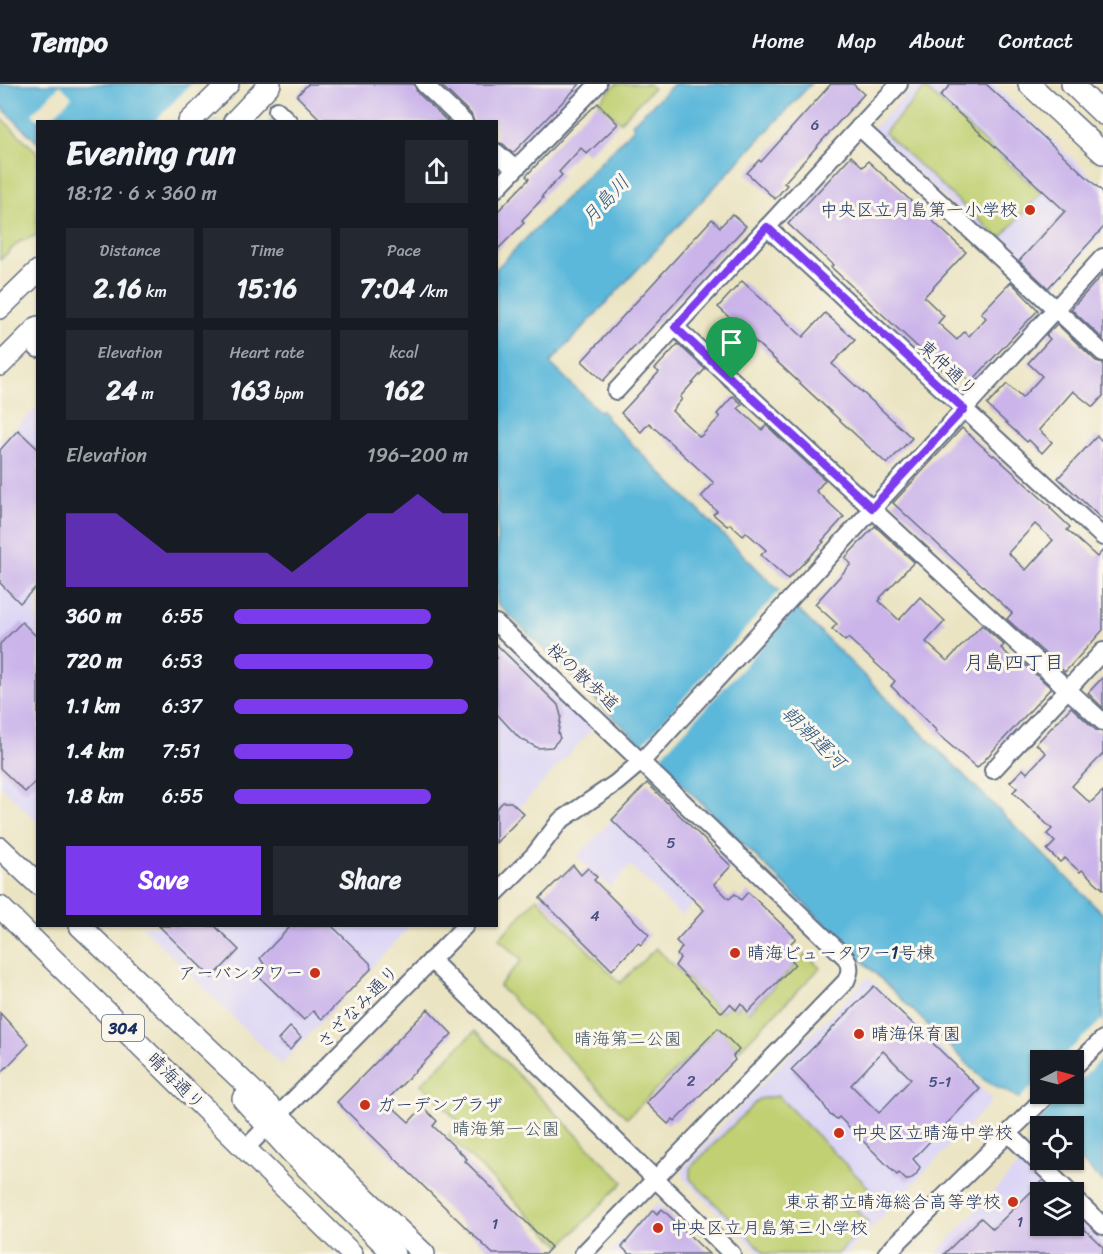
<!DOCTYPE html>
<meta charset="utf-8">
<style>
body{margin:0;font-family:Sriracha,"Klee One",sans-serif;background:#242831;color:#f1f3f6;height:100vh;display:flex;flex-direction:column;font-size:22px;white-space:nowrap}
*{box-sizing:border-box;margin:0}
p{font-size:20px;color:#9ea1a6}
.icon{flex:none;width:33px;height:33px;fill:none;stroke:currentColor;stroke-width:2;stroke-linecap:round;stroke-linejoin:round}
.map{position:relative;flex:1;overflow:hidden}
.panel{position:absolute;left:36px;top:36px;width:462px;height:807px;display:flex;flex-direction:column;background:#171b24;border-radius:0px;box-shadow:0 2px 4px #0004}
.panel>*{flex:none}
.needle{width:39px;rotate:84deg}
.buttons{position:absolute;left:1030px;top:966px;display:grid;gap:12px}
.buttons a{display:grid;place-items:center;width:54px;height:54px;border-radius:0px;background:#171b24;box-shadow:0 2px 4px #0004;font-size:30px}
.pin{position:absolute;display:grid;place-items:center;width:51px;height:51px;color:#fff;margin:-62px -26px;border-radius:50% 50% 50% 0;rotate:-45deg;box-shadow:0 0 6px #0007}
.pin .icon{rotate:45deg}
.round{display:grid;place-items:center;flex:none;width:63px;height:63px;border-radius:0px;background:#242831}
.head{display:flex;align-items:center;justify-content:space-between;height:102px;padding:0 30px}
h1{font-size:33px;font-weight:700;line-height:45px}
.figures{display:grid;grid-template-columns:repeat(3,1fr);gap:9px;height:102px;padding:6px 30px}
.figures div{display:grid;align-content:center;border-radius:0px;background:#242831;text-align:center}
.figures b{font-size:26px;font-weight:700}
.figures small{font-size:16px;font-weight:400}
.figures p{font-size:16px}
.chart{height:168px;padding:12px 30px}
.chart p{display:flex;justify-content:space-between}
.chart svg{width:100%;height:108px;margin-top:6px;fill:#7c3aed;opacity:.7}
.button{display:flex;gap:12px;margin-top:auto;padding:12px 30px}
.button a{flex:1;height:69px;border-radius:0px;background:#7c3aed;color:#fff;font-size:24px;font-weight:700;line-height:69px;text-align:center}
.button a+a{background:#242831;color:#f1f3f6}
ul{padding:0 30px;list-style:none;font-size:20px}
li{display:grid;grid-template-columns:96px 72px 1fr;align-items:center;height:45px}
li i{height:15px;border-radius:8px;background:#7c3aed}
header{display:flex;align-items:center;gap:36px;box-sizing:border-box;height:84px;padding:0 30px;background:#171b24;border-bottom:2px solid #363941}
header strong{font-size:28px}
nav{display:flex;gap:33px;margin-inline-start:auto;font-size:21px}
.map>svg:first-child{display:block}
.built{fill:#dcd5f6}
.park{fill:#c1d073;stroke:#6e8068;stroke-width:1.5}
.water{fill:#5cb8da;stroke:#3c749c;stroke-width:1.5;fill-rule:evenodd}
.pier{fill:#ebe4c3}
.building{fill:#cab4ea;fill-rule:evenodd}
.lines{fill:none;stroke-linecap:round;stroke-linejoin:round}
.minor-casing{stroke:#646e81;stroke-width:20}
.major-casing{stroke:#646e81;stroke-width:24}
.minor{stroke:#fff;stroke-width:16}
.major{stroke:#fff;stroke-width:21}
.route-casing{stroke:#fff;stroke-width:12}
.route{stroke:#7c3aed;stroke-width:8}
.poi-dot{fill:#c8321e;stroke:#fbf7ec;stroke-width:2}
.labels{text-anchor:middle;stroke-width:6;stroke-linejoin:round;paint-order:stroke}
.number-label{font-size:15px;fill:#475081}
.shield{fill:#fbf7ec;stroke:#5e6b89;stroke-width:1.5}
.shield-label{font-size:16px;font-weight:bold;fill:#1b2f5e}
.poi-label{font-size:18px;fill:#1b2f5e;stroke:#fbf7ec;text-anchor:start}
.street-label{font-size:18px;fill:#1b2f5e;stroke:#fbf7ec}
.park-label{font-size:18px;fill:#445763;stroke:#fbf7ec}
.water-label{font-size:20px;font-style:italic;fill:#2e5883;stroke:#fbf7ec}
.neighbourhood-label{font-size:20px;fill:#1b2f5e;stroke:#fbf7ec}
</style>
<header>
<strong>Tempo</strong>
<nav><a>Home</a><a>Map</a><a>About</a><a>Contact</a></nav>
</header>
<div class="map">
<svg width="1103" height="1170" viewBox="0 0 1103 1170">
<rect width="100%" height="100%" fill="#fbf7ec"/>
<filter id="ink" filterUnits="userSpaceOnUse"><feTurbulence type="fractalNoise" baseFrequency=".0167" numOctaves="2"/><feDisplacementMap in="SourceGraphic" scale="12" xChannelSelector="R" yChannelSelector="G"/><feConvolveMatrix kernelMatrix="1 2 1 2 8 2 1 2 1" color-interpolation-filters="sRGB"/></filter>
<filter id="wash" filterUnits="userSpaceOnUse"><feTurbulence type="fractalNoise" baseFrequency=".008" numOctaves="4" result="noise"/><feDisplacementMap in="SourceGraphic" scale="24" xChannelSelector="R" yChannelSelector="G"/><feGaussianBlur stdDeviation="1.35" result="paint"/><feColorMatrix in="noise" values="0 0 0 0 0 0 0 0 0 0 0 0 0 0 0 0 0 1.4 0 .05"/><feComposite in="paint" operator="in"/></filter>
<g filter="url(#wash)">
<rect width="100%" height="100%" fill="#ebe4c3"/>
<g class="built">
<path d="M 917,0 L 993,0 L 1103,103 L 1103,149 L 1049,210 L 872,46 Z"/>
<path d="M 37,324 L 37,738 L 0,701 L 0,358 Z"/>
<path d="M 496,552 L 595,642 L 497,748 L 496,748 Z"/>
<path d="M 612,736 L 696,818 L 681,832 L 631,782 L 610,803 L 577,773 Z"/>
<path d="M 141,842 L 410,842 L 281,981 Z"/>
<path d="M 868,893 L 993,1016 L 847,1170 L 760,1170 L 684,1095 L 684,1083 L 781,980 Z"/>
<path d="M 1022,1077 L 1055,1108 L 1041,1108 L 1041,1142 L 1074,1142 L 1074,1127 L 1103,1156 L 1103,1170 L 936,1170 Z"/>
<path d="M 657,1119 L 710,1170 L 608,1170 Z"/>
</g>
<g class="park">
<path d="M 616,0 L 649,0 L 653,4 L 620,38 L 599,18 Z"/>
<path d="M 925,4 L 1041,109 L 1000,155 L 884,49 Z"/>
<path d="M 0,33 L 38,69 L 37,151 L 19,158 L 0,176 Z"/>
<path d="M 537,814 L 620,899 L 656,864 L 722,929 L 730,920 L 736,926 L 741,919 L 749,928 L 806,870 L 820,884 L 739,966 L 718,945 L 627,1034 L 499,902 L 522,876 L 499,855 Z"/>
<path d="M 475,947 L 623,1098 L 561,1162 L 448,1052 L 460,1039 L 421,1000 Z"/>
<path d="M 778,1012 L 872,1107 L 855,1125 L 868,1138 L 838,1170 L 766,1170 L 690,1095 L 690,1084 L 759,1015 Z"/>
</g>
<g class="water">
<path d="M 0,0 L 248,0 L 285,37 L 38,38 L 37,58 L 0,22 Z"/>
<path d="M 674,0 L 811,0 L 550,279 L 599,327 L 601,326 L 606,331 L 605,333 L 1103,830 L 1103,1098 L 1074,1070 L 1074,1042 L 1045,1042 L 1019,1014 L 984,996 L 497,519 L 496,185 L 634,44 L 632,40 ZM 1041,976 L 1074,976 L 1074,1010 L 1041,1010 Z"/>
</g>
<g class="pier">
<path d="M 191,0 L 252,0 L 279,27 L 268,38 L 155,37 Z"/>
<path d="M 60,1 L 72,13 L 48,37 L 40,37 L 32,30 Z"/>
<path d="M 782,504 L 800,521 L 656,678 L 640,663 Z"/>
<path d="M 1103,935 L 1103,973 L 1074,1002 L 1074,976 L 1059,976 Z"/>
<path d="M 1041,994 L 1041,1010 L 1066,1010 L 1037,1038 L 1017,1017 Z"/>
</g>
<g id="blocks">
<g class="building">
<path d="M 308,0 L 414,0 L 417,8 L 448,38 L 353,38 L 356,35 L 320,35 L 297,12 Z"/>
<path d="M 444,0 L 580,0 L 513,69 L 503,60 L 496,58 L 496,38 L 474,38 L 471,30 L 442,2 Z"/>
<path d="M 831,0 L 853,0 L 864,10 L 784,99 L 787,101 L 775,115 L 747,89 L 759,76 L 761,78 Z"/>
<path d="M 951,0 L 986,0 L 1103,108 L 1103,144 L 1048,204 L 1019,177 L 1065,127 L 940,12 Z"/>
<path d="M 598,19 L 618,40 L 587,70 L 581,64 L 559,88 L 562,91 L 542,112 L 543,114 L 522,136 L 524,139 L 496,167 L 496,129 L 529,95 L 526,92 L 572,43 Z"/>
<path d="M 851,72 L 863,83 L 868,77 L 966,168 L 924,213 L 944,232 L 938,239 L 957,256 L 964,248 L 969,252 L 986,234 L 981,229 L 1011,198 L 1038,226 L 971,298 L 955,283 L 948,291 L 831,183 L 833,181 L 788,140 Z"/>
<path d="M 732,130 L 746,142 L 603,297 L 582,277 L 712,135 L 720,143 Z"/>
<path d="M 1103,190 L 1103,255 L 1071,225 Z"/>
<path d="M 742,197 L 803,253 L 825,229 L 855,256 L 832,280 L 912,354 L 887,380 L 718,223 Z"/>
<path d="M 1057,240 L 1096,277 L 1103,279 L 1103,312 L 1093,323 L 1073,307 L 1039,346 L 1052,358 L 1042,369 L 1029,356 L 1027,358 L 987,321 L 1007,300 L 1022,314 L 1042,292 L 1028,279 L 1050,255 L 1046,251 Z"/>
<path d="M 678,260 L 705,285 L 680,313 L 682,315 L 672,327 L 700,353 L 720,333 L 717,330 L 733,312 L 742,320 L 738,324 L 762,346 L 766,341 L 825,396 L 816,407 L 844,433 L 822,457 L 824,458 L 818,464 L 788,495 L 761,471 L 766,466 L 746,448 L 743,452 L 730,440 L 727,442 L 713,430 L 717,427 L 701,413 L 714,399 L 649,339 L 641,348 L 621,329 L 659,288 L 655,285 Z"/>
<path d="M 962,344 L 993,372 L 994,371 L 1051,423 L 1050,424 L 1070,443 L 1067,446 L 1097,473 L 1103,466 L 1103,546 L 1065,588 L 1007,535 L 1012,529 L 893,419 ZM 1035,440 L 1053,456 L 1026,486 L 1008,469 Z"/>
<path d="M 18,346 L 38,365 L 38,501 L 20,519 L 0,499 L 0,366 Z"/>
<path d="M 1097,352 L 1103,358 L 1103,436 L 1058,394 Z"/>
<path d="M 875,442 L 914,478 L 880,514 L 881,515 L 879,517 L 899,536 L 920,513 L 945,537 L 926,558 L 947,577 L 982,541 L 1004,561 L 1001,564 L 1021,583 L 1024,580 L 1051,604 L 977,684 L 935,648 L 937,647 L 891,602 L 895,597 L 848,554 L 845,557 L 832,545 L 837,540 L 815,520 L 851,480 L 845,474 Z"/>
<path d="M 22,538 L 38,554 L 38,695 L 25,708 L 0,684 L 0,560 Z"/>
<path d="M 496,560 L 558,621 L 561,632 L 558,649 L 560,654 L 552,663 L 538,664 L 519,654 L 496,629 Z"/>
<path d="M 1103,593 L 1103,624 L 1088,609 Z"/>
<path d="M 1071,623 L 1096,646 L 1103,648 L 1103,670 L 1072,702 L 1090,719 L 1103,707 L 1103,805 L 1082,786 L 1080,788 L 1065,774 L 1060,778 L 1047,766 L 1055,758 L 1047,750 L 1052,745 L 1013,708 L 1017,704 L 1010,698 L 1023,685 L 1027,689 L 1046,669 L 1036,660 Z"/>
<path d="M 647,699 L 731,782 L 714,800 L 729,815 L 735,810 L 741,816 L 748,808 L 796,854 L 788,862 L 793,867 L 789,873 L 795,880 L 748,928 L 741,919 L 736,926 L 730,920 L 722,929 L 675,882 L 680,874 L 677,871 L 682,863 L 676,857 L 704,826 L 612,736 Z"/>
<path d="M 503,718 L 511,718 L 524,730 L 496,759 L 496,725 Z"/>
<path d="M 573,781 L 581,791 L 588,784 L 597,793 L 594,796 L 649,851 L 641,861 L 638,859 L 612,886 L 540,814 Z"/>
<path d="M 159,842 L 215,842 L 239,866 L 212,894 Z"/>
<path d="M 291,842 L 332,842 L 370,879 L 371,885 L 322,935 L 313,927 L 304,936 L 259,893 L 267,885 L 260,874 Z"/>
<path d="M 874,902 L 980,1005 L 913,1075 L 920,1083 L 916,1091 L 909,1096 L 906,1096 L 899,1089 L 897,1091 L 839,1033 L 837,1035 L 830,1031 L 822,1018 L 791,986 ZM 883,967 L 911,995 L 879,1029 L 851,1001 Z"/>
<path d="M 428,925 L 452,950 L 386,1017 L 409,1038 L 423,1023 L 437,1037 L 433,1042 L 467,1075 L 465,1077 L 551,1163 L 545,1170 L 493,1170 L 337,1018 Z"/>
<path d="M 0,929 L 29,960 L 0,990 Z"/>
<path d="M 290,943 L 301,953 L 290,966 L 278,956 Z"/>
<path d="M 718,944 L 739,966 L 733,972 L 735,976 L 675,1037 L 673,1035 L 668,1040 L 646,1019 Z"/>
<path d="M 1041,1098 L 1041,1142 L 1081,1142 L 1103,1163 L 1103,1170 L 944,1170 L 981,1134 L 993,1145 Z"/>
<path d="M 662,1125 L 709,1170 L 629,1170 L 622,1163 L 653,1126 L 657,1130 Z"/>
</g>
</g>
</g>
<g filter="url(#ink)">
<use href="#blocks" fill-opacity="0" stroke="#646e81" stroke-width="1.5"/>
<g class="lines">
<g class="minor-casing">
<g id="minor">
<path d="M 424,0 L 464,38"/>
<path d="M 277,26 L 289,38"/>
<path d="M 859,43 L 1103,269"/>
<path d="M 496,68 L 515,85"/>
<path d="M 496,105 L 598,0"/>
<path d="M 767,143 L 1103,453"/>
<path d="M 675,243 L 1103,638"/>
<path d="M 27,254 L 38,265"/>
<path d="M 616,307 L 899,0"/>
<path d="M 496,539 L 846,874 C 851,883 850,888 846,897 L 583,1170"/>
<path d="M 993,686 L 1103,567"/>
<path d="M 496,809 L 534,771 L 560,737 L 616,699 L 642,677 L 1103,173"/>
<path d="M 431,876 L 732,1170"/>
<path d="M 1074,983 L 1103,955"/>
<path d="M 1008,1049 L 1069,1108"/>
<path d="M 245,1065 L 465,842"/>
<path d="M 1074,1114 L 1103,1142"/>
<path d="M 886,1170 L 1048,1010"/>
</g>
</g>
<g class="major-casing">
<g id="major">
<path d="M 1029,0 L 1103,69"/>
<path d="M 1072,0 L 1103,30"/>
<path d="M 189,38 L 228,0"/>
<path d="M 234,38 L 270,0"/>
<path d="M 0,224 L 38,187"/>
<path d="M 0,281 L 38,243"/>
<path d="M 0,764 L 38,800"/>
<path d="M 0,823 L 352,1170"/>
<path d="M 80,842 L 424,1170"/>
<path d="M 243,1015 L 291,1068 L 394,1170"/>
</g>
</g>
<use href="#minor" class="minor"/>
<use href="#major" class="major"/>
</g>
</g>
<g class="lines" filter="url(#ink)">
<g class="route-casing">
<path id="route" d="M 767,143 L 964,325 L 872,424 L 675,243 Z"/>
</g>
<use href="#route" class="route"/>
</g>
<g class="poi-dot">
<circle cx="1030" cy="126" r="6"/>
<circle cx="735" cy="869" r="6"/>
<circle cx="315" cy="889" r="6"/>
<circle cx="859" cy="950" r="6"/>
<circle cx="365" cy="1021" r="6"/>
<circle cx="839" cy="1049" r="6"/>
<circle cx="1013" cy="1118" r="6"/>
<circle cx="658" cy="1144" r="6"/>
</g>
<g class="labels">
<g class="number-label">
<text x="815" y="46">6</text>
<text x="671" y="764">5</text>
<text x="595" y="837">4</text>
<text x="691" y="1002">2</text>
<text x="940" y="1003">5-1</text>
<text x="1020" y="1143">1</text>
<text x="495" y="1145">1</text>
</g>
<rect class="shield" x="102" y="931" width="42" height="26" rx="4.5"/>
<g class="shield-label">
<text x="123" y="950">304</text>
</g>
<g class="poi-label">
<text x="1018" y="132" text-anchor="end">中央区立月島第一小学校</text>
<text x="747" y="875">晴海ビュータワー1号棟</text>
<text x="303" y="895" text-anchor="end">アーバンタワー</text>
<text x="871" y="956">晴海保育園</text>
<text x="377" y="1027">ガーデンプラザ</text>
<text x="851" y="1055">中央区立晴海中学校</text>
<text x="1001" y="1124" text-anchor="end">東京都立晴海総合高等学校</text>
<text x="670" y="1150">中央区立月島第三小学校</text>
</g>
<g class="street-label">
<text transform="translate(948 284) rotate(43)" y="6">東仲通り</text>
<text transform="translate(583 593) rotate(43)" y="6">桜の散歩道</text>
<text transform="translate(358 923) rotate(-46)" y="6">さざなみ通り</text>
<text transform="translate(176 997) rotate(45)" y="6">晴海通り</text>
</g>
<g class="park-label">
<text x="628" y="961">晴海第二公園</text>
<text x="506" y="1051">晴海第一公園</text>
</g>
<g class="water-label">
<text transform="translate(605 116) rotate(-47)" y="7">月島川</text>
<text transform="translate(814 653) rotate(44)" y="7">朝潮運河</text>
</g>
<g class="neighbourhood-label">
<text x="1014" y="585">月島四丁目</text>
</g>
</g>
</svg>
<div class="buttons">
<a><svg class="needle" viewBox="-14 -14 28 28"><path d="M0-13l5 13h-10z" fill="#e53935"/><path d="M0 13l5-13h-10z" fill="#9ea1a6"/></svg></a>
<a><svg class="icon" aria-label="locate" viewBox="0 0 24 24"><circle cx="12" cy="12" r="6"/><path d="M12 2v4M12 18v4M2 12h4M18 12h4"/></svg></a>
<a><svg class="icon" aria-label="layers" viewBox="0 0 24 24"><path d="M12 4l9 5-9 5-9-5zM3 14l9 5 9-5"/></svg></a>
</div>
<div class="pin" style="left:732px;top:295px;background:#1e9e55"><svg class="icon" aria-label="arrive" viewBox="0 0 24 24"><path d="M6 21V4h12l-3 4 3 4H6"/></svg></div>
<section class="panel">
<div class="head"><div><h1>Evening run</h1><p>18:12 · 6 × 360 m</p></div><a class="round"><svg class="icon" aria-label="share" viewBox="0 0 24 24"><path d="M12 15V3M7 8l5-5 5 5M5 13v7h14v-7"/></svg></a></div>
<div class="figures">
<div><p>Distance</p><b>2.16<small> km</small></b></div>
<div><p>Time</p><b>15:16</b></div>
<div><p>Pace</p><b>7:04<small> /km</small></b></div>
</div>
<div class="figures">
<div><p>Elevation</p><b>24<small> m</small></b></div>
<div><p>Heart rate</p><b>163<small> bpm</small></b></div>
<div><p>kcal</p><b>162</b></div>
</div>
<div class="chart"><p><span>Elevation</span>196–200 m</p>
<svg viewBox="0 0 160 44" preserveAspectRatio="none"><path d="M0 44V14L10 14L20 14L30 22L40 30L50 30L60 30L70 30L80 30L90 38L100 30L110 22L120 14L130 14L140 6L150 14L160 14V44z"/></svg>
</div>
<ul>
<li><b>360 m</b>6:55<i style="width:84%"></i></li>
<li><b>720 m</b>6:53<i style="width:85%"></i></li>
<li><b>1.1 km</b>6:37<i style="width:100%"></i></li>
<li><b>1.4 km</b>7:51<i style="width:51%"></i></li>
<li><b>1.8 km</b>6:55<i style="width:84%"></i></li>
</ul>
<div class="button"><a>Save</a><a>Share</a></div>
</section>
</div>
